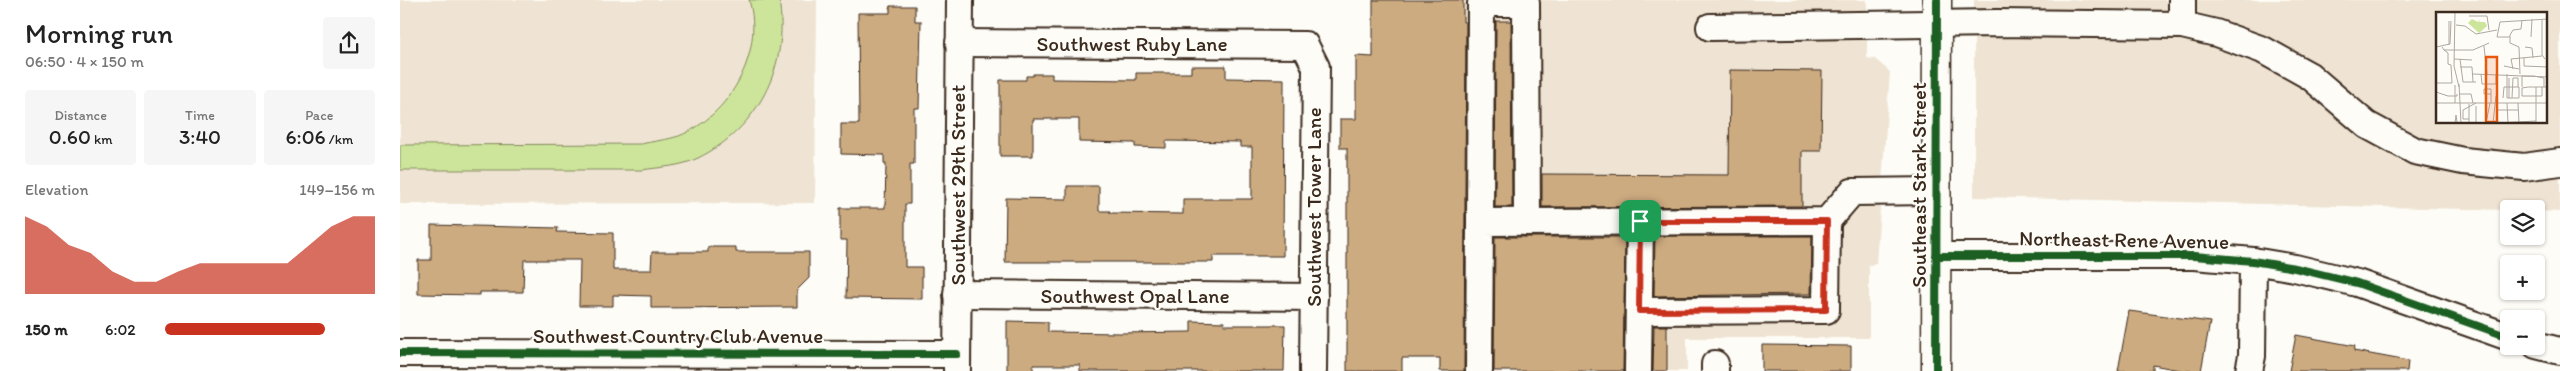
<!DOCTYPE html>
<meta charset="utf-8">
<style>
body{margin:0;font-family:Itim,sans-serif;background:#f6f6f6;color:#222;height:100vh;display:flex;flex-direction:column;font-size:19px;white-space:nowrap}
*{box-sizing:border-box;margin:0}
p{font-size:16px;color:#767676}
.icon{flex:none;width:28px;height:28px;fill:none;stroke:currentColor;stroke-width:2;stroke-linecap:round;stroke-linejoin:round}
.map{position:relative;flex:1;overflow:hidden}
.drawer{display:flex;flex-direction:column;background:#fff;width:400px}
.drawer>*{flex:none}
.buttons{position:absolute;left:2100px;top:200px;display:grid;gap:10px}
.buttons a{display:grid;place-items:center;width:45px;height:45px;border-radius:5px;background:#fff;box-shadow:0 1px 4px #0004;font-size:25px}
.pin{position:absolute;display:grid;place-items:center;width:42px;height:42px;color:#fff;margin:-21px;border-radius:10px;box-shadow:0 2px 8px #0006}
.round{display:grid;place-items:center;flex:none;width:52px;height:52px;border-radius:5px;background:#f6f6f6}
.summary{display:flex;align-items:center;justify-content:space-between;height:85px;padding:0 25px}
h1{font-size:28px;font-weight:600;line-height:38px}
.metrics{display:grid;grid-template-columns:repeat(3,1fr);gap:8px;height:85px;padding:5px 25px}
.metrics div{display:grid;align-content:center;border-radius:5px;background:#f6f6f6;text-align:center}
.metrics b{font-size:21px;font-weight:600}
.metrics small{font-size:14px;font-weight:400}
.metrics p{font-size:14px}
.chart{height:140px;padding:10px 25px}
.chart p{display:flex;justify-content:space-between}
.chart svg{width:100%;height:90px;margin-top:5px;fill:#c8321e;opacity:.7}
ul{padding:0 25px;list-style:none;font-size:16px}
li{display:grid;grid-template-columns:80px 60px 1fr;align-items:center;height:38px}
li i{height:12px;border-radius:6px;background:#c8321e}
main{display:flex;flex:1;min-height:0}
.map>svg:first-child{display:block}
.built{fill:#efe4d3;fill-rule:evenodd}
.green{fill:#cce59b;stroke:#84885c}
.building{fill:#cdab80;stroke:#3b2a1e}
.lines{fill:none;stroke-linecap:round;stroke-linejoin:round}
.minor-casing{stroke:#3b2a1e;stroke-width:30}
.major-casing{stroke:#3b2a1e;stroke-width:31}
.minor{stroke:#fdfcf7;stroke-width:26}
.major{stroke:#fdfcf7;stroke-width:28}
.cycleway-casing{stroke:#fdfcf7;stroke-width:11}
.cycleway{stroke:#1b5e20;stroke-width:8}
.route-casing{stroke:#fff;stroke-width:10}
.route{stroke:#c8321e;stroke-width:6}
.labels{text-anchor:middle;stroke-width:4.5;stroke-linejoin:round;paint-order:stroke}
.street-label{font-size:21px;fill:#3b2a1e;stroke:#fdfcf7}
.inset-road{fill:none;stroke:#afa8a0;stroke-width:1}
.view{fill:#e8590c;fill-opacity:0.15;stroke:#e8590c;stroke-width:2.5}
.inset-edge{fill:none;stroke:#3b2a1e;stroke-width:2.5}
</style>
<main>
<section class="drawer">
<div class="summary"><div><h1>Morning run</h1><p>06:50 · 4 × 150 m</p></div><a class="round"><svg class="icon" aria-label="share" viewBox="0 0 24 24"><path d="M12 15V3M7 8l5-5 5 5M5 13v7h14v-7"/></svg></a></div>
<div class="metrics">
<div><p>Distance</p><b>0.60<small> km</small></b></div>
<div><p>Time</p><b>3:40</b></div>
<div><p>Pace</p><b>6:06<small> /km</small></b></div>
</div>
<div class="chart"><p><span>Elevation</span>149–156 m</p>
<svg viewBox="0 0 160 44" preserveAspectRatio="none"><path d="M0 44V6L10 11L20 20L30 24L40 33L50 38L60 38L70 33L80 29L90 29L100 29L110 29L120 29L130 20L140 11L150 6L160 6V44z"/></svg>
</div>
<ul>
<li><b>150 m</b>6:02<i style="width:76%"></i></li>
</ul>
</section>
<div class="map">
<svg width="2160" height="371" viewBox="0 0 2160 371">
<rect width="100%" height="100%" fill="#fdfcf7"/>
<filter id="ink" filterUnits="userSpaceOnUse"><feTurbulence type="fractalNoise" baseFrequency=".02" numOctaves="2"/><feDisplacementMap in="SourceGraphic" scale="10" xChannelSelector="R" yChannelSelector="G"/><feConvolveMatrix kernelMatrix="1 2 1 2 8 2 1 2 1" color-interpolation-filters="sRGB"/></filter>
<g filter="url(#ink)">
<g class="built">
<path d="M 0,0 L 417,0 L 415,203 L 0,204 Z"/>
<path d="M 1039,0 L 1467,0 L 1467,58 L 1475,59 L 1490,72 L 1476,264 L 1469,265 L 1469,338 L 1287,338 L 1287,371 L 1039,371 Z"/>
<path d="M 1574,0 L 2160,0 L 2160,212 L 2136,211 L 2136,209 L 2109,210 L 1574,197 ZM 2038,14 L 2146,14 L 2146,122 L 2038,122 Z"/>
</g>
<path class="green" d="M 349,0 L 379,0 C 390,66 358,129 298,158 C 280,167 260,167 242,170 L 0,170 L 0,145 L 241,144 C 253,141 267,140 279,136 C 329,116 365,53 349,0 Z"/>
<g class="building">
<path d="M 973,0 L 1063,0 L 1063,22 L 1066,22 L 1064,371 L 1040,371 L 1040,358 L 1002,358 L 1002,371 L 947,371 L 947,148 L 940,148 L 940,119 L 956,119 L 956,56 L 973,57 Z"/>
<path d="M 490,6 L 515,6 L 515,21 L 521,21 L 519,108 L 514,108 L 514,164 L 510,164 L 510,204 L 505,204 L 505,267 L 522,267 L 522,299 L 446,298 L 447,240 L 440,240 L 440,208 L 485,208 L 486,164 L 484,164 L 484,155 L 441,154 L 441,124 L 459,124 L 458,13 L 490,13 Z"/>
<path d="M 1096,21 L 1111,21 L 1112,207 L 1095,207 Z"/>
<path d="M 791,66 L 826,66 L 826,78 L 884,79 L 883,256 L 813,256 L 813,262 L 605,262 L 606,198 L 667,199 L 667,186 L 699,186 L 699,211 L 710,211 L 710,213 L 783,214 L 783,199 L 852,199 L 852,147 L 840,147 L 840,142 L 766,141 L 766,148 L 735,147 L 735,143 L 679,142 L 679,119 L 633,119 L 633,156 L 600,156 L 600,80 L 626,80 L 626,76 L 633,76 L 633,74 L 652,74 L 652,79 L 736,80 L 736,73 L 791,73 Z"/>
<path d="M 1330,70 L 1422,71 L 1421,151 L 1402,151 L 1402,206 L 1142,207 L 1142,174 L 1329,175 Z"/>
<path d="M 31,225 L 158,228 L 157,232 L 213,233 L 213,270 L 251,270 L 252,252 L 308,252 L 308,247 L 336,247 L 336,252 L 409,252 L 409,278 L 397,290 L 397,307 L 251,308 L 251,296 L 213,295 L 213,306 L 179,306 L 180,260 L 124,260 L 123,292 L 80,292 L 80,295 L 18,294 L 18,260 L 31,260 Z"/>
<path d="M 1255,236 L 1412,236 L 1411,294 L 1254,296 Z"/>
<path d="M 1095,237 L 1225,237 L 1223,371 L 1094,371 Z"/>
<path d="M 1729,311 L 1810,322 L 1801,371 L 1785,371 L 1753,365 L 1753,371 L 1718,371 Z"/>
<path d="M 607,321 L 648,322 L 648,332 L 720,333 L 791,332 L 791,321 L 824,322 L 824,325 L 885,325 L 884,371 L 680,371 L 680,365 L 633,365 L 633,371 L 607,371 Z"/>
<path d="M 1254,326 L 1267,326 L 1267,371 L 1253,371 Z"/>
<path d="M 1896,335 L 1955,346 L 1954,351 L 2008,361 L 2007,371 L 1889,371 Z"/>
<path d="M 1362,345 L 1451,346 L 1451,371 L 1362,371 Z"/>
</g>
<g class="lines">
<g class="minor-casing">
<g id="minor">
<path d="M 1782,0 L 1782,25"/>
<path d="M 1310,27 L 1597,23 L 1782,25 L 1816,33 L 1863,50 L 1910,76 L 1967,125 L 2015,151 L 2063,161 L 2124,167 L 2160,162"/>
<path d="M 559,43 L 905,45 L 916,67 L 913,371"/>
<path d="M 1080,222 L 1081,3 L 1126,3 L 1127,222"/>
<path d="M 1536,256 L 1794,256 L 1853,261 L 1895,268 L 1957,283 L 2109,337"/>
<path d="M 557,294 L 914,297"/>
<path d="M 1239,311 L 1426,310 L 1427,221"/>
<path d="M 2136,345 L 2160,351"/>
<path d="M 0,353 L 557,354"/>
<path d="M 1315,364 L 1315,371"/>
<path d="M 557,370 L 560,0"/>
<path d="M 1079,371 L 1080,222 L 1427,221 L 1452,192 L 1536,191"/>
<path d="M 1238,371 L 1240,221"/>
<path d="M 1849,371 L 1852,356 L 1853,261"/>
</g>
</g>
<g class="major-casing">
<path id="major" d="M 1536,371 L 1537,0"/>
</g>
<use href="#minor" class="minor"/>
<use href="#major" class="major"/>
<g class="cycleway-casing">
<g id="cycleway">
<path d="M 1536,256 L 1794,256 L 1853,261 L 1895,268 L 1957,283 L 2109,337"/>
<path d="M 0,353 L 557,354"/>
<path d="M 1536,371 L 1537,0"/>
</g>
</g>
<use href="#cycleway" class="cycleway"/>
</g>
</g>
<g class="lines" filter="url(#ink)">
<g class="route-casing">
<path id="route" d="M 1240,221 L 1427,221 L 1426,310 L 1239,311 Z"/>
</g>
<use href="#route" class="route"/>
</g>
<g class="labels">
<g class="street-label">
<text x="732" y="51">Southwest Ruby Lane</text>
<text transform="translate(558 185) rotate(-90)" y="7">Southwest 29th Street</text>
<text transform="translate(1519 185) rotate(-90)" y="7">Southeast Stark Street</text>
<text transform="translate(914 207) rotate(-90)" y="7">Southwest Tower Lane</text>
<text transform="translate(1724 240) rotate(1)" y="7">Northeast Rene Avenue</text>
<text x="735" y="303">Southwest Opal Lane</text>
<text x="278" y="343">Southwest Country Club Avenue</text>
</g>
</g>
<g transform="translate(2036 12)">
<rect width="111" height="111" fill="#fdfcf7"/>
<path d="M 36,7 L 42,10 L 44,7 L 43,10 L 49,10 L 51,14 L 43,21 L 32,11 Z" fill="#cce59b"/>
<path class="inset-road" d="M 19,0 L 18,54 L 23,75M 33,4 L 51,4 L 53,18M 106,7 L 106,43 L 109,47M 13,9 L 13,33M 64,10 L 112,7M 64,10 L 61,25 L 74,25M 20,13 L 29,14 L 40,22 L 61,18M 95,25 L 96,7M 48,34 L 51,62M 0,35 L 14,32 L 15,9M 6,35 L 8,38 L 37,38 L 53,31M 89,35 L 96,36 L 97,46M 88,46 L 88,54 L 112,55M 18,47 L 36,48M 24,47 L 27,70 L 40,70M 68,54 L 83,57M 24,55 L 36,55 L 37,70M 77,57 L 75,47 L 106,44M 37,62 L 112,65M 45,62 L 46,72 L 60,72 L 60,62M 84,62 L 83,35 L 74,31 L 74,23 L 77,18 L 85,17 L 86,8M 98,64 L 108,66 L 108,75M 0,71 L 16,71 L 15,53 L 12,52 L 12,41 L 8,38M 23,72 L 25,111M 86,75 L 86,64 L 98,64M 106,75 L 106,84 L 86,84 L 86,76 L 92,75 L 112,75M 0,80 L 12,84 L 21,84 L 21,82M 24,82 L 35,82 L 37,91M 55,82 L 48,82 L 48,77 L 55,77 L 55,91M 67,86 L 68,75 L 83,75 L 83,86 L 71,86M 71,86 L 71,62M 73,86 L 73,66M 76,86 L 77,66 L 82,66 L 82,75M 0,91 L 112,91M 19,91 L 19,73M 71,91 L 72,111M 82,91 L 83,111M 60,98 L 82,98M 33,107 L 27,107 L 27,98 L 40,91M 19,111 L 20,103 L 21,110M 21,111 L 33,111 L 33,92M 40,111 L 40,94M 50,111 L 54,91M 57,111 L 60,84M 61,111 L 100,109M 100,111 L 100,75"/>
<path class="view" d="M 50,45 L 61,45 L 61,110 L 50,110 Z"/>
<rect width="111" height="111" class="inset-edge"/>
</g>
</svg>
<div class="buttons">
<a><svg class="icon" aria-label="layers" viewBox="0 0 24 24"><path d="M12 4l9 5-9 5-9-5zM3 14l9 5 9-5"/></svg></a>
<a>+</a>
<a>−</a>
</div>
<div class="pin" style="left:1240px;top:221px;background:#1e9e55"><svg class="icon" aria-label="arrive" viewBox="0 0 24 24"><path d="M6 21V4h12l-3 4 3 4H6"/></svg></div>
</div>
</main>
